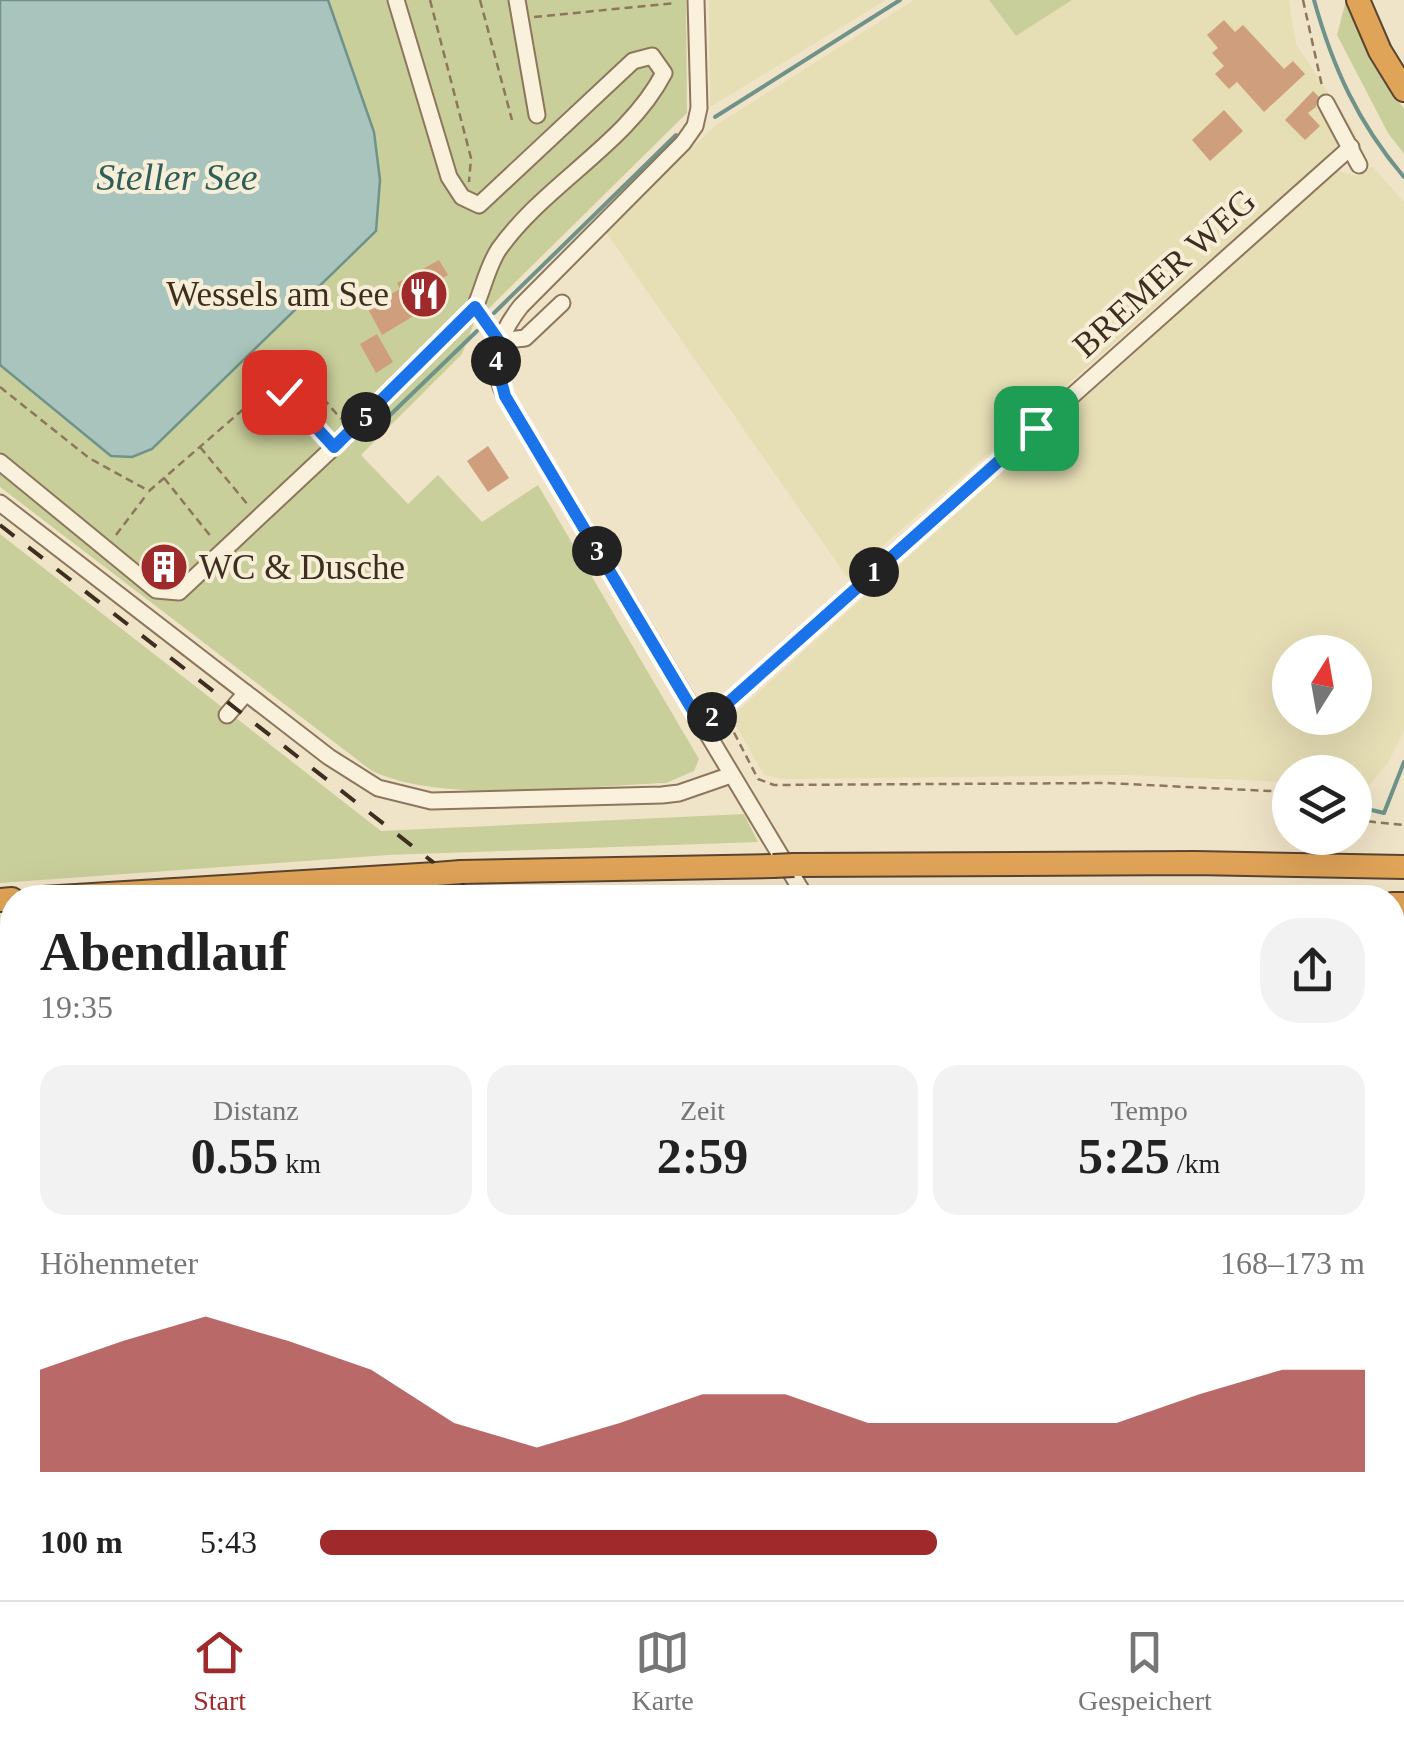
<!DOCTYPE html>
<html lang="de">
<meta charset="utf-8">
<style>
body{margin:0;font-family:Georgia,serif;background:#f2f2f2;color:#222;height:100vh;display:flex;flex-direction:column;font-size:38px;white-space:nowrap}
*{box-sizing:border-box;margin:0}
p{font-size:32px;color:#767676}
.icon{flex:none;width:55px;height:55px;fill:none;stroke:currentColor;stroke-width:2;stroke-linecap:round;stroke-linejoin:round}
.map{position:relative;flex:1;overflow:hidden}
.sheet{position:absolute;left:0px;top:885px;width:1405px;height:715px;display:flex;flex-direction:column;background:#fff;border-radius:40px 40px 0 0;box-shadow:0 10px 40px #0002}
.sheet>*{flex:none}
.needle{width:65px;rotate:11deg}
.tools{position:absolute;left:1272px;top:635px;display:grid;gap:20px}
.tools a{display:grid;place-items:center;width:100px;height:100px;border-radius:50%;background:#fff;box-shadow:0 10px 40px #0002;font-size:50px}
.pin{position:absolute;display:grid;place-items:center;width:85px;height:85px;color:#fff;margin:-42px;border-radius:20px;box-shadow:0 5px 15px #0006}
.km{position:absolute;width:50px;height:50px;margin:-25px;border-radius:50%;background:#222;color:#fff;font-size:28px;line-height:50px;text-align:center}
.round{display:grid;place-items:center;flex:none;width:105px;height:105px;border-radius:40px;background:#f2f2f2}
.head{display:flex;align-items:center;justify-content:space-between;height:170px;padding:0 40px}
h1{font-size:55px;font-weight:600;line-height:75px}
.figures{display:grid;grid-template-columns:repeat(3,1fr);gap:15px;height:170px;padding:10px 40px}
.figures div{display:grid;align-content:center;border-radius:25px;background:#f2f2f2;text-align:center}
.figures b{font-size:50px;font-weight:600}
.figures small{font-size:28px;font-weight:400}
.figures p{font-size:28px}
.chart{height:280px;padding:20px 40px}
.chart p{display:flex;justify-content:space-between}
.chart svg{width:100%;height:180px;margin-top:10px;fill:#9e2a2b;opacity:.7}
ul{padding:0 40px;list-style:none;font-size:32px}
li{display:grid;grid-template-columns:160px 120px 1fr;align-items:center;height:75px}
li i{height:25px;border-radius:12px;background:#9e2a2b}
.menu{display:flex;justify-content:space-around;align-items:center;height:140px;border-top:2px solid #e0e0e0;background:#fff;font-size:28px;color:#767676}
.menu a{display:grid;justify-items:center;gap:5px}
.menu .on{color:#9e2a2b}
.map>svg:first-child{display:block}
.farmland{fill:#e6deb5;fill-rule:evenodd}
.green{fill:#c9cf9b}
.water{fill:#a9c4bc;stroke:#6f938a;stroke-width:2.5}
.lines{fill:none;stroke-linecap:round;stroke-linejoin:round}
.stream{stroke:#6f938a;stroke-width:4}
.building{fill:#cf9f7d}
.minor-casing{stroke:#8d765c;stroke-width:19}
.highway-casing{stroke:#5b4430;stroke-width:26}
.path{stroke:#8d765c;stroke-width:2.5;stroke-dasharray:8 5;stroke-linecap:butt}
.minor{stroke:#faf1dc;stroke-width:15}
.highway{stroke:#e0a458;stroke-width:22}
.rail{stroke:#3d2e20;stroke-width:4;stroke-dasharray:18 18;stroke-linecap:butt}
.highway-bridge-casing{stroke:#5b4430;stroke-width:26;stroke-linecap:butt}
.highway-bridge{stroke:#e0a458;stroke-width:22}
.route-casing{stroke:#fff;stroke-width:20}
.route{stroke:#1a73e8;stroke-width:12}
.labels{text-anchor:middle;stroke-width:8;stroke-linejoin:round;paint-order:stroke}
.street-label{font-size:35px;fill:#3d2e20;stroke:#f7eed8}
.poi-label{font-size:35px;fill:#3d2e20;stroke:#f7eed8;text-anchor:end}
.water-label{font-size:38px;font-style:italic;fill:#2f5d5a;stroke:#f7eed8}
</style>
<div class="map">
<svg width="1404" height="1600" viewBox="0 0 1404 1600">
<rect width="100%" height="100%" fill="#f0e4c8"/>
<g class="farmland">
<path d="M 709,0 L 886,0 L 710,107 Z"/>
<path d="M 914,0 L 989,0 L 1016,36 L 1072,0 L 1289,0 L 1296,44 L 1357,136 L 1222,249 L 847,577 L 605,231 L 716,125 Z"/>
<path d="M 1372,166 L 1404,202 L 1404,731 L 1388,763 L 1364,791 L 1355,790 L 1355,772 L 1290,772 L 1290,782 L 1126,775 L 782,779 L 764,775 L 731,717 L 1336,171 L 1358,176 ZM 1290,652 L 1355,652 L 1355,718 L 1290,718 Z"/>
<path d="M 1392,1236 L 1404,1245 L 1404,1572 L 1392,1563 Z"/>
<path d="M 12,1526 L 12,1588 L 888,1588 L 883,1600 L 0,1600 L 0,1543 Z"/>
</g>
<g class="green">
<path d="M 0,0 L 686,0 L 687,113 L 474,323 L 462,354 L 361,455 L 408,504 L 438,475 L 482,522 L 538,485 L 699,759 L 694,771 L 666,783 C 584,786 444,805 372,771 L 0,487 Z"/>
<path d="M 989,0 L 1072,0 L 1016,36 Z"/>
<path d="M 1346,0 L 1383,79 L 1404,109 L 1404,154 L 1388,133 L 1337,35 Z"/>
<path d="M 0,534 L 381,831 L 744,814 L 758,842 L 388,855 L 0,883 Z"/>
<path d="M 1393,933 L 1404,933 L 1404,1068 L 1393,1063 Z"/>
<path d="M 12,958 L 12,1450 L 0,1446 L 0,959 Z"/>
</g>
<path class="water" d="M 0,0 L 328,0 L 374,132 L 380,180 L 376,231 L 152,449 L 132,457 L 111,456 L 0,365 Z"/>
<g class="lines">
<g class="stream">
<path d="M 1314,0 C 1333,68 1358,123 1404,177"/>
<path d="M 715,117 L 900,0"/>
<path d="M 494,313 L 676,135"/>
<path d="M 386,419 L 477,331"/>
<path d="M 1355,806 L 1384,813 L 1404,762"/>
<path d="M 1392,971 L 1404,970"/>
<path d="M 1392,1131 L 1404,1136"/>
</g>
</g>
<g class="building">
<path d="M 1224,20 L 1235,32 L 1243,25 L 1284,69 L 1293,61 L 1305,74 L 1264,112 L 1237,82 L 1229,89 L 1215,74 L 1224,66 L 1212,53 L 1218,48 L 1207,35 Z"/>
<path d="M 1313,91 L 1318,96 L 1316,107 L 1308,113 L 1320,126 L 1305,140 L 1285,120 Z"/>
<path d="M 1224,110 L 1243,131 L 1210,161 L 1192,140 Z"/>
<path d="M 439,260 L 448,275 L 433,283 L 442,299 L 382,335 L 367,307 L 400,289 L 397,283 Z"/>
<path d="M 377,334 L 393,362 L 376,373 L 360,344 Z"/>
<path d="M 488,446 L 509,478 L 488,492 L 467,461 Z"/>
<path d="M 161,548 L 182,565 L 171,580 L 160,579 L 146,567 Z"/>
<path d="M 972,1588 L 1075,1588 L 1091,1600 L 988,1600 Z"/>
</g>
<g class="lines">
<g class="minor-casing">
<g id="minor">
<path d="M 396,0 L 449,177 L 462,197 L 479,205 L 633,61 L 652,56 L 664,73 C 627,144 546,183 499,249 C 488,265 483,289 475,307 L 499,341"/>
<path d="M 517,0 L 537,115"/>
<path d="M 696,0 L 699,108 L 695,126 L 683,143 L 521,306 C 499,334 488,362 505,396 L 806,898"/>
<path d="M 1326,103 L 1359,165"/>
<path d="M 499,341 L 525,338 L 562,303"/>
<path d="M 0,462 L 156,590 L 179,592 L 351,431 L 475,307"/>
<path d="M 0,503 L 329,757 L 378,788 L 431,801 L 662,795 L 679,793 L 731,775"/>
<path d="M 227,715 L 246,693"/>
<path d="M 702,726 L 1351,147"/>
<path d="M 0,1525 L 12,1507"/>
<path d="M 1392,1577 L 1404,1587"/>
<path d="M 956,1600 L 961,1588"/>
</g>
</g>
<g class="highway-casing">
<g id="highway">
<path d="M 1358,0 L 1380,51 L 1404,90"/>
<path d="M 794,865 L 1195,863 L 1404,867"/>
<path d="M 461,872 L 773,866"/>
<path d="M 43,898 L 436,874"/>
<path d="M 0,900 L 12,899"/>
<path d="M 1392,904 L 1404,904"/>
<path d="M 0,941 L 12,940"/>
<path d="M 1392,1078 L 1404,1082"/>
</g>
</g>
<g class="path">
<path d="M 430,0 L 471,158 L 469,182"/>
<path d="M 480,0 L 512,120"/>
<path d="M 1303,0 L 1322,86"/>
<path d="M 534,17 L 676,3"/>
<path d="M 276,383 L 324,436"/>
<path d="M 0,387 L 89,458 L 149,491 L 292,367 L 303,375 L 341,419"/>
<path d="M 200,447 L 248,505"/>
<path d="M 164,478 L 212,538"/>
<path d="M 116,535 L 147,494"/>
<path d="M 728,721 L 758,779 L 774,785 L 1106,783 L 1290,792"/>
<path d="M 1355,820 L 1404,825"/>
</g>
<use href="#minor" class="minor"/>
<use href="#highway" class="highway"/>
<g class="rail">
<path d="M 0,525 L 479,898"/>
<path d="M 1334,1588 L 1345,1600"/>
</g>
<g class="highway-bridge-casing">
<g id="highway-bridge">
<path d="M 773,866 L 794,865"/>
<path d="M 436,874 L 461,872"/>
</g>
</g>
<use href="#highway-bridge" class="highway-bridge"/>
</g>
<g class="lines">
<g class="route-casing">
<path id="route" d="M 284,392 L 334,447 L 475,307 L 499,341 L 496,362 L 505,396 L 702,726 L 1036,428"/>
</g>
<use href="#route" class="route"/>
</g>
<defs>
<g id="restaurant-disc" transform="scale(2.5)"><circle r="9.5" fill="#9e2a2b" stroke="#f7eed8"/><path d="M-5-6h1v4h1v-4h1v4h1v-4h1v5L-1.5 .5V6h-2V.5L-5-1ZM5-6V6H3V1.5H1.5Q1.5-4 5-6Z" fill="#fff"/></g>
<g id="building-disc" transform="scale(2.5)"><circle r="9.5" fill="#9e2a2b" stroke="#f7eed8"/><path d="M-4-6H4V6H1V3H-1V6H-4ZM-2.5-4.3h1.7v1.8h-1.7ZM.8-4.3h1.7v1.8H.8ZM-2.5-1h1.7V.8h-1.7ZM.8-1h1.7V.8H.8Z" fill="#fff"/></g>
</defs>
<g fill-rule="evenodd">
<use href="#restaurant-disc" x="424" y="294"/>
<use href="#building-disc" x="164" y="567"/>
</g>
<g class="labels">
<g class="street-label">
<text transform="translate(1164 273) rotate(-42)" y="12">BREMER WEG</text>
</g>
<g class="poi-label">
<text x="389" y="306">Wessels am See</text>
<text x="199" y="579" text-anchor="start">WC &amp; Dusche</text>
</g>
<g class="water-label">
<text x="177" y="190">Steller See</text>
</g>
</g>
</svg>
<div class="tools">
<a><svg class="needle" viewBox="-14 -14 28 28"><path d="M0-13l5 13h-10z" fill="#e53935"/><path d="M0 13l5-13h-10z" fill="#767676"/></svg></a>
<a><svg class="icon" aria-label="layers" viewBox="0 0 24 24"><path d="M12 4l9 5-9 5-9-5zM3 14l9 5 9-5"/></svg></a>
</div>
<div class="pin" style="left:1036px;top:428px;background:#1e9e55"><svg class="icon" aria-label="arrive" viewBox="0 0 24 24"><path d="M6 21V4h12l-3 4 3 4H6"/></svg></div>
<div class="pin" style="left:284px;top:392px;background:#d93025"><svg class="icon" aria-label="check" viewBox="0 0 24 24"><path d="M5 12l5 5 9-10"/></svg></div>
<b class="km" style="left:874px;top:572px">1</b>
<b class="km" style="left:712px;top:717px">2</b>
<b class="km" style="left:597px;top:551px">3</b>
<b class="km" style="left:496px;top:361px">4</b>
<b class="km" style="left:366px;top:417px">5</b>
<section class="sheet">
<div class="head"><div><h1>Abendlauf</h1><p>19:35</p></div><a class="round"><svg class="icon" aria-label="share" viewBox="0 0 24 24"><path d="M12 15V3M7 8l5-5 5 5M5 13v7h14v-7"/></svg></a></div>
<div class="figures">
<div><p>Distanz</p><b>0.55<small> km</small></b></div>
<div><p>Zeit</p><b>2:59</b></div>
<div><p>Tempo</p><b>5:25<small> /km</small></b></div>
</div>
<div class="chart"><p><span>Höhenmeter</span>168–173 m</p>
<svg viewBox="0 0 160 44" preserveAspectRatio="none"><path d="M0 44V19L10 12L20 6L30 12L40 19L50 32L60 38L70 32L80 25L90 25L100 32L110 32L120 32L130 32L140 25L150 19L160 19V44z"/></svg>
</div>
<ul>
<li><b>100 m</b>5:43<i style="width:59%"></i></li>
</ul>
</section>
</div>
<nav class="menu">
<a class="on"><svg class="icon" aria-label="home" viewBox="0 0 24 24"><path d="M3 11l9-7 9 7M6 9v11h12V9"/></svg>Start</a>
<a><svg class="icon" aria-label="map" viewBox="0 0 24 24"><path d="M3 6l6-2 6 2 6-2v14l-6 2-6-2-6 2zM9 4v14M15 6v14"/></svg>Karte</a>
<a><svg class="icon" aria-label="saved" viewBox="0 0 24 24"><path d="M7 4h10v16l-5-4-5 4z"/></svg>Gespeichert</a>
</nav>
